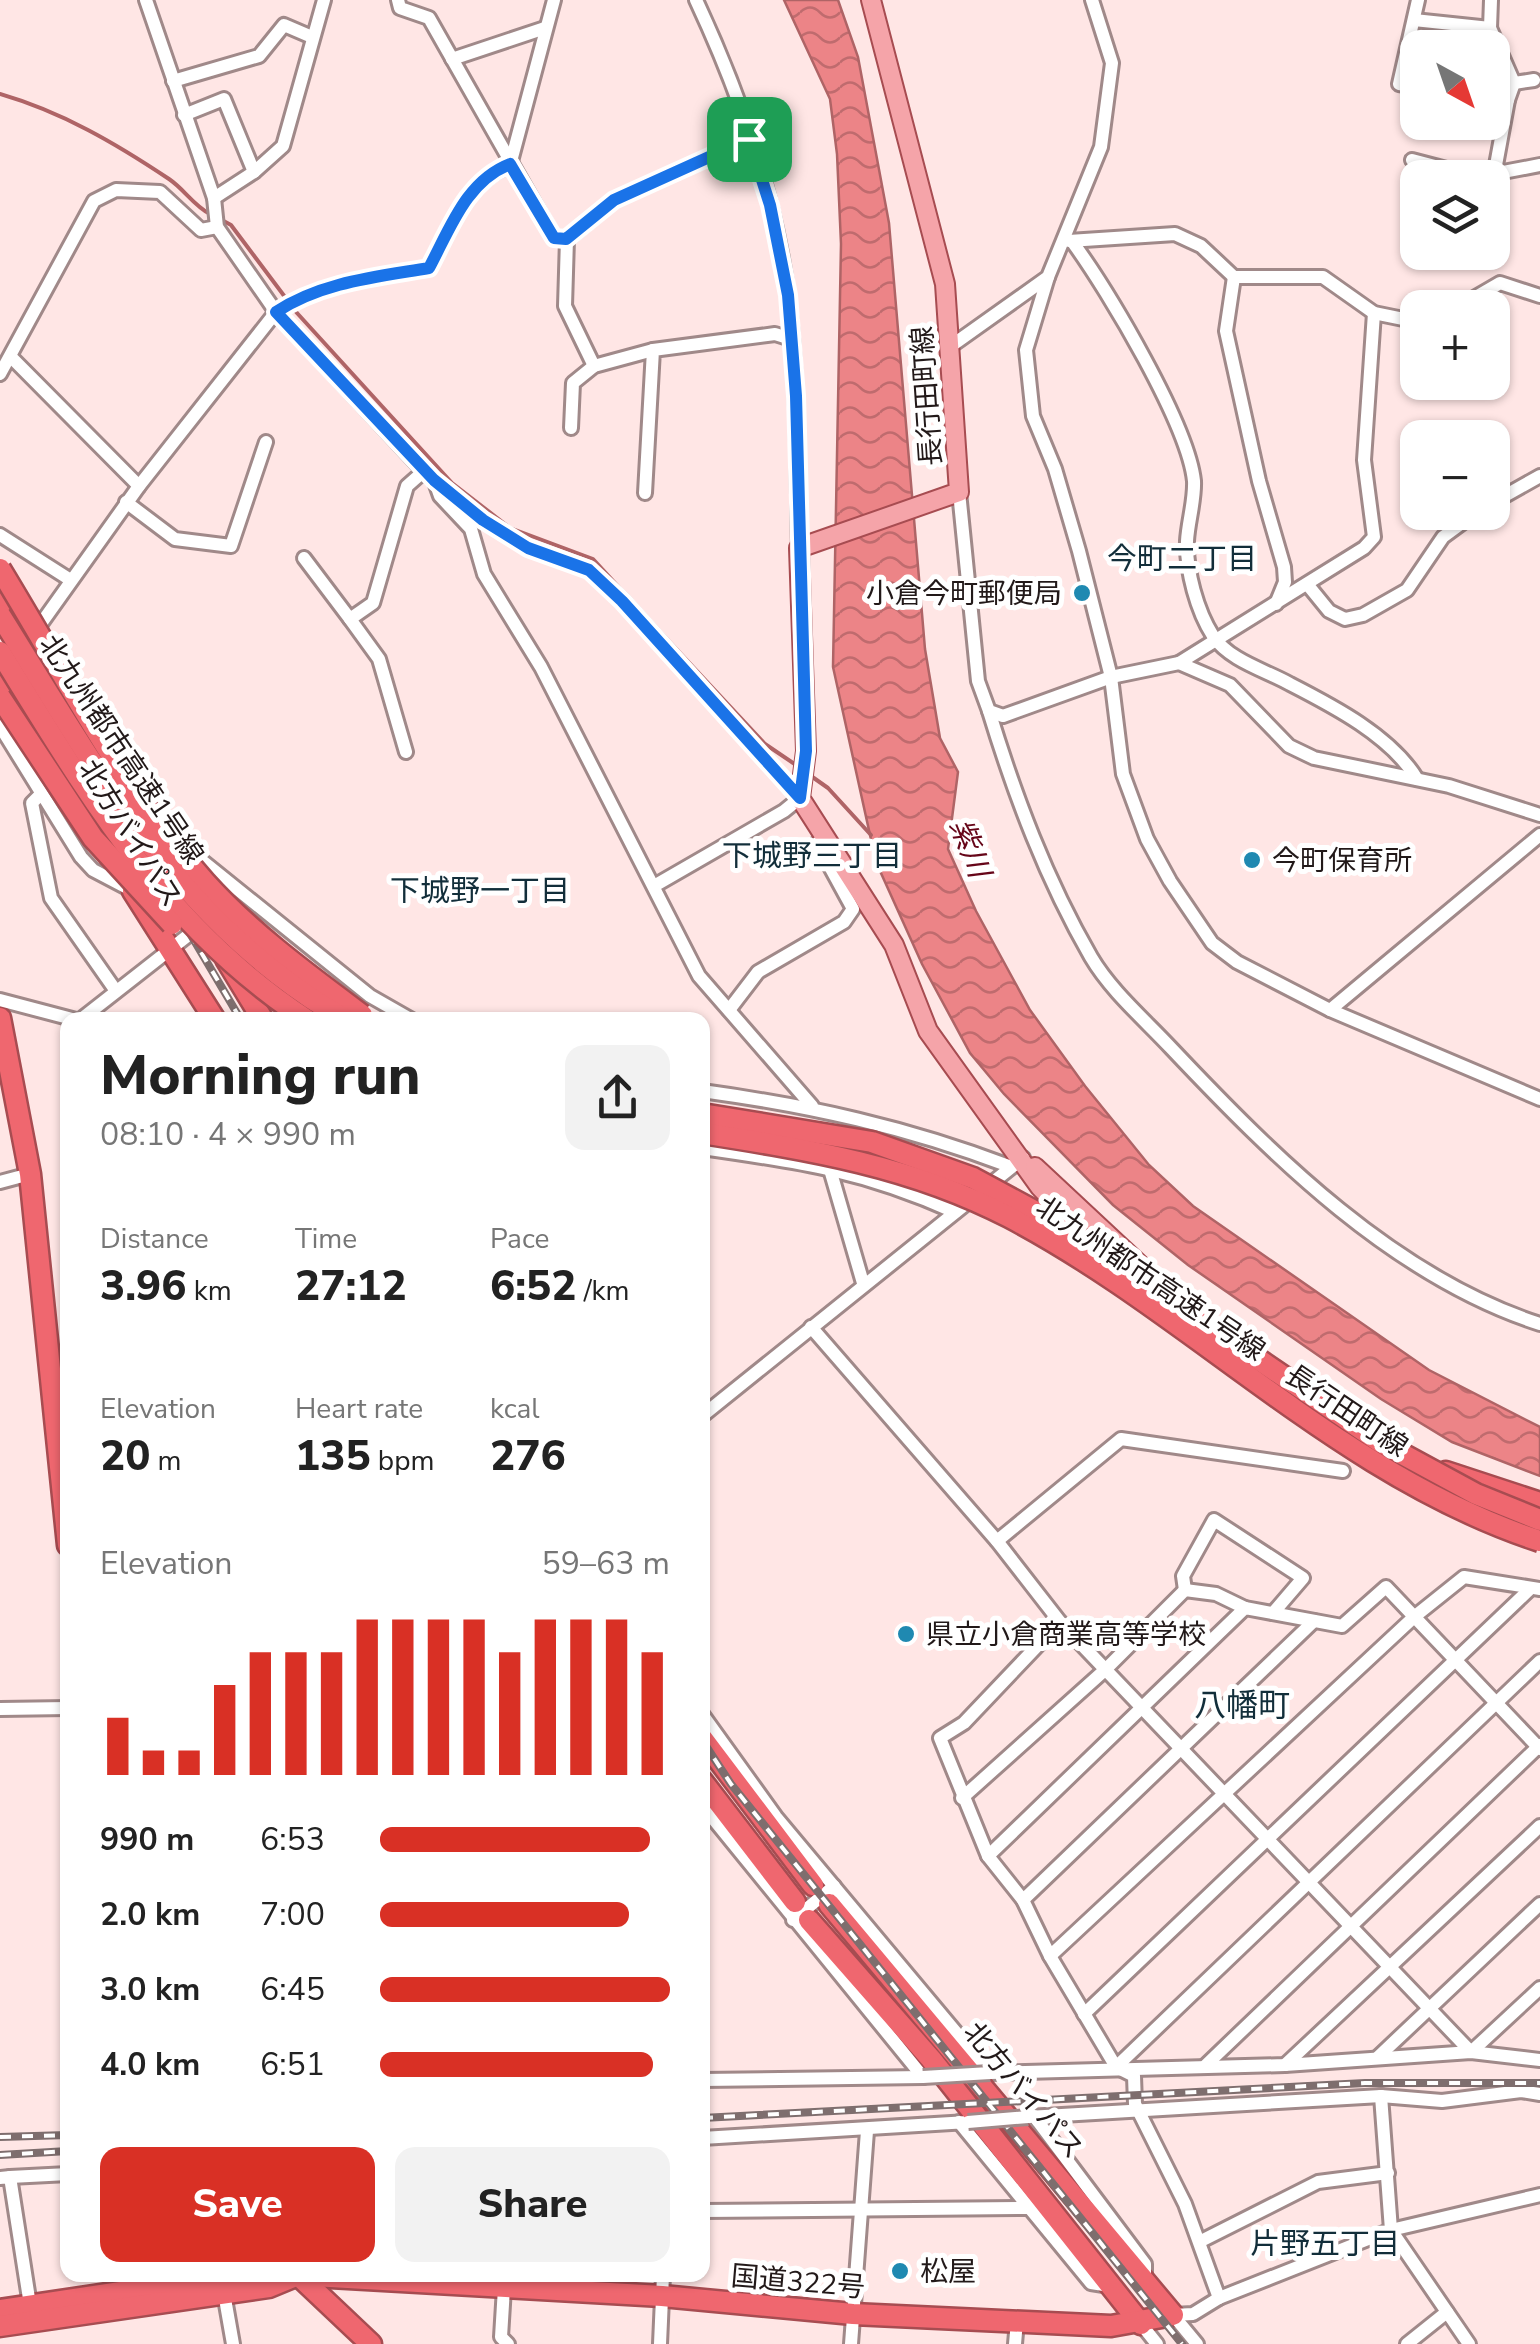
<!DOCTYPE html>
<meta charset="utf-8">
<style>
body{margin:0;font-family:"Nunito Sans","Noto Sans JP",sans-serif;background:#f2f2f2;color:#222;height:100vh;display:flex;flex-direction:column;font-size:38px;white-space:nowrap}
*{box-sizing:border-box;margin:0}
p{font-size:32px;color:#767676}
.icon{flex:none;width:55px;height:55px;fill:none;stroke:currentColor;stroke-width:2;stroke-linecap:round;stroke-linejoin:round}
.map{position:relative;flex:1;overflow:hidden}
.details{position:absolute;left:60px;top:1012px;width:650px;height:1270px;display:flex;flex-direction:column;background:#fff;border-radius:20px;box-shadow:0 2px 8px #0004}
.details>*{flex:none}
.needle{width:65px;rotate:140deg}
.fabs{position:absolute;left:1400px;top:30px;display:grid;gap:20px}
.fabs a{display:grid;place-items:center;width:110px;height:110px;border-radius:20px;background:#fff;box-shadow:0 2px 8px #0004;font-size:50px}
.pin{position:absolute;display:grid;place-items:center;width:85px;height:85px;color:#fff;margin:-42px;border-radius:20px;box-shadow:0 5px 15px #0006}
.round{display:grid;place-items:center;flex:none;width:105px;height:105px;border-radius:20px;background:#f2f2f2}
.headline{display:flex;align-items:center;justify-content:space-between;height:170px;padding:0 40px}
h1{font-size:55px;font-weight:800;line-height:75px}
.figures{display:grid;grid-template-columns:repeat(3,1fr);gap:15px;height:170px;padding:10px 40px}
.figures div{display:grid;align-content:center}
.figures b{font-size:42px;font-weight:800}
.figures small{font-size:28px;font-weight:400}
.figures p{font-size:28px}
.chart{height:280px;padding:20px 40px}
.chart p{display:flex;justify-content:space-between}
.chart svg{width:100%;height:180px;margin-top:10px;stroke:#d93025;stroke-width:6}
.cta{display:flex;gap:20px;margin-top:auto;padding:20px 40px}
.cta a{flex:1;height:115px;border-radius:20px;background:#d93025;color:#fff;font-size:40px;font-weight:800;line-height:115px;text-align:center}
.cta a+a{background:#f2f2f2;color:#222}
ul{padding:0 40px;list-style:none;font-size:32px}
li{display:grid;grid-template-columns:160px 120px 1fr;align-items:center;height:75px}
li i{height:25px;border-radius:12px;background:#d93025}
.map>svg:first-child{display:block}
.water{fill:url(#water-waves);stroke:#af6466;stroke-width:2.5}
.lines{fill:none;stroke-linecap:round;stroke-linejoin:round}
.stream{stroke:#af6466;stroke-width:4}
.minor-casing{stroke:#a08989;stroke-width:18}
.major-casing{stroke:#a74c51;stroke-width:22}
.highway-casing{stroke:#a74c51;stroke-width:25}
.minor{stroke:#fff;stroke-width:12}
.major{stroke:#f5a4a9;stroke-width:18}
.highway{stroke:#ef676f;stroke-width:20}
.rail-casing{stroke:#7e6e6e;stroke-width:8}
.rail{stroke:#fff;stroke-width:4;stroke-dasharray:11;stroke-linecap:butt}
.minor-bridge-casing{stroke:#a08989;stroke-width:18;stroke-linecap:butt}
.highway-bridge-casing{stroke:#a74c51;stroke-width:25;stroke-linecap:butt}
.minor-bridge{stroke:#fff;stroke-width:12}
.highway-bridge{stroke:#ef676f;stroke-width:20}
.route-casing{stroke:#fff;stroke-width:20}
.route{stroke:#1a73e8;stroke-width:12}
.poi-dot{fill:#1f89b1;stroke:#fff;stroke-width:4}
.labels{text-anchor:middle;stroke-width:10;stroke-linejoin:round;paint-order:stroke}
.street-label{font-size:28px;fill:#221919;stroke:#fff}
.poi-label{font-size:28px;fill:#221919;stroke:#fff;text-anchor:start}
.neighbourhood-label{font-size:30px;fill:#122e3a;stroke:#fff}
.water-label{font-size:30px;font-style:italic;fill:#660619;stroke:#fff}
.quarter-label{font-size:32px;fill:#122e3a;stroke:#fff}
</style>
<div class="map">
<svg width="1540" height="2344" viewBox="0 0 1540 2344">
<defs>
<pattern id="water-waves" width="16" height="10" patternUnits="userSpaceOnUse" patternTransform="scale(2.5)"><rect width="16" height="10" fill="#ec8487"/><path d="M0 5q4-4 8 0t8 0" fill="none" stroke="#bf6b6e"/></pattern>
</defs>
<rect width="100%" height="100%" fill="#ffe6e5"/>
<path class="water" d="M 784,0 L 838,0 L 858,57 L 889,223 L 925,649 L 940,738 L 958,772 L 948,849 L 976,911 L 1030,1010 L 1085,1086 L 1149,1165 L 1193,1206 L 1429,1370 L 1540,1427 L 1540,1476 L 1452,1442 L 1381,1399 L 1188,1265 L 1113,1205 L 1004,1094 L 970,1053 L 922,964 L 876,862 L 833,667 L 841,244 L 837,154 L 830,99 Z"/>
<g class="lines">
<g class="stream">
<path d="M 0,94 C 62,112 115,143 169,179 C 184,189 194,206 210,214"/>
<path d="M 218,218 L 231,225 L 297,313 L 452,483 L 510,528 L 593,559 L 626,595"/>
<path d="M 639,609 L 765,744 L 799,767"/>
<path d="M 811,776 L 828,788 L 871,835"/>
</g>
<g class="minor-casing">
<g id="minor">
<path d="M 146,0 L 214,198 L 217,227 L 276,312 L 424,471 L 483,519 L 528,548 L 589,570 L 623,601 L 800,798 L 784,811 L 654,886"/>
<path d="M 398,0 L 400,8 L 429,18 L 554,238 L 567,239 L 614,200 L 749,139"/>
<path d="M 696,0 C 739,92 775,196 788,297 C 798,380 797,464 799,548"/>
<path d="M 1414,20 L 1490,28 L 1514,83 L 1508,100 L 1492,98"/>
<path d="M 1490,28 L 1491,0"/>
<path d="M 452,59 L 545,28"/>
<path d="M 173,81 L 259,56 L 284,25 L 312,37"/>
<path d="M 1514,83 L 1534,80"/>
<path d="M 1418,87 L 1399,84 L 1418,0"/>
<path d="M 184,115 L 224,99 L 254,172"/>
<path d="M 1412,160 L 1477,177 L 1540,165"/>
<path d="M 1494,176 L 1508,100"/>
<path d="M 214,198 L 254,172 L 283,146 L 324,0"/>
<path d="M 567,239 L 565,306 L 594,366"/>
<path d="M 1069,241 L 1175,234 L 1201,246 L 1234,277 L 1323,277 L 1374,313 L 1418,322"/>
<path d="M 1074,244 C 1108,291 1188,424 1194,481 C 1195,500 1188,522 1187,541 C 1186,571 1197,611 1213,636 C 1230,661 1265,670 1290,684 C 1333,706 1391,736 1417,779"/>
<path d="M 1048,277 L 1026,350 L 1033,416 L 1055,469 L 1079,551 L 1111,677 L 1123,774 L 1147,839 L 1170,881 L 1212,943 L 1237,962 L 1330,1010 L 1540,1099"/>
<path d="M 1234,277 L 1226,331 L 1259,481 L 1284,567 L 1285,582 L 1276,604"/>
<path d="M 1457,308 L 1500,283 L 1540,296"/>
<path d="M 951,346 L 1048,277 L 1101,147 L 1112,63 L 1092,0"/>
<path d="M 12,358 L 139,486"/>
<path d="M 0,374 L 94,201 L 116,190 L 160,192 L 201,230 L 217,227"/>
<path d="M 571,428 L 573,383 L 594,366 L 653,350"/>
<path d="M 435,482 L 440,496 L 471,529 L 484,574 L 541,667 L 699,976 L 812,1106"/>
<path d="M 959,492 L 978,681 L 989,711 L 1003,716 L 1111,677 L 1179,663 L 1230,685 L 1289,746 L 1314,758 L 1449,786 L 1540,815"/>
<path d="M 645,493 L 653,350 L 775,334 L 791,339"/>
<path d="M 126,502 L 175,539 L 231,546 L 266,442"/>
<path d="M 1492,503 L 1540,476"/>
<path d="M 0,535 L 69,579"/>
<path d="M 304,558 L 350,619"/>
<path d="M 1307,584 L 1329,611 L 1345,619 L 1363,615 L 1407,590 L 1443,537 L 1477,512"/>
<path d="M 35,632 L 139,486 L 276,312 C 323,282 376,277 429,268 C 450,229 466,181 510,165 L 554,0"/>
<path d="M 1179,663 L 1364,548 L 1374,537 L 1364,460 L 1374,313"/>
<path d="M 989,711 C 1015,796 1046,879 1091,957 C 1111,991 1144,1019 1171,1048 C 1274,1157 1394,1277 1540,1324"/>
<path d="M 0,726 L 81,857 L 93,870 L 133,891"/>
<path d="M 406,752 L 379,659 L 350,619 L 373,603 L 407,486 L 424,471"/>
<path d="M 41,794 L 32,803 L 51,898 L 116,991"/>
<path d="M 185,847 L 370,996 L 412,1020"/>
<path d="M 0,1000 L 76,1020"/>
<path d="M 729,1010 L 758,972 L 844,922 L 853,909 L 817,843 L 827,838"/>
<path d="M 1330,1010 L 1540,835"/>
<path d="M 80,1020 L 200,926"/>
<path d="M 702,1091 C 811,1106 906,1127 1009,1166"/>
<path d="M 702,1148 C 801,1162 864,1171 955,1212"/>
<path d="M 829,1166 L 863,1283"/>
<path d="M 0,1182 L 30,1174"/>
<path d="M 811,1327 L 997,1541 L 1060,1622 L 1471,2052"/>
<path d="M 702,1416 L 1023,1158"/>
<path d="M 997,1541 L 1121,1439 L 1343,1471"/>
<path d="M 1185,1590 L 1183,1576 L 1214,1520 L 1303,1578 L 1273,1613"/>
<path d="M 1060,1622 L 964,1723 L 940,1738 L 988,1856 L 1023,1900 L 1050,1956 L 1116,2067 L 1134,2076 L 1135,2104 L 1185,2204 L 1219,2298"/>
<path d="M 0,1709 L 68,1708"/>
<path d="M 702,1714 L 776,1817 L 990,2073 L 1285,2065 L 1471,2052 L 1540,2060"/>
<path d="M 962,1798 L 1106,1669 L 1185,1590 L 1216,1594 L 1245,1608"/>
<path d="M 702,1805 L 923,2077"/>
<path d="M 988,1856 L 1245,1608 L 1342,1626 L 1386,1587 L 1540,1749"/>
<path d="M 1023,1900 L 1314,1621"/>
<path d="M 793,1920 L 834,1886"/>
<path d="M 1050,1956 L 1414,1617 L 1464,1577 L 1540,1589"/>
<path d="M 1084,2014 L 1531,1588"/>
<path d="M 1471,2052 L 1540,1988"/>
<path d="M 1378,2057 L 1540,1904"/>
<path d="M 1206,2065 L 1540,1745"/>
<path d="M 1285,2065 L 1540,1826"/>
<path d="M 1116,2067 L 1540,1661"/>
<path d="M 702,2080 L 923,2077"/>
<path d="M 1381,2096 L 1391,2230 L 1469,2344"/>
<path d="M 1034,2116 L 1145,2264 L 1145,2279"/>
<path d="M 1028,2117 L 1381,2096 L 1442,2101 L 1521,2091 L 1540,2094"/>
<path d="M 959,2122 L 1091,2283 L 1110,2286"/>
<path d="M 702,2138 L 968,2122"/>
<path d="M 10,2177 L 68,2174"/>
<path d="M 0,2178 L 10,2177 L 30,2305"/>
<path d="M 702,2211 L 1027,2208"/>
<path d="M 1201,2241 L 1318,2182 L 1388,2173"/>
<path d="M 504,2288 L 501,2337 L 508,2344"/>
<path d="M 224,2293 L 233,2344"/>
<path d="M 1173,2315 L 1193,2314 L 1219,2298 L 1391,2230 L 1540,2195"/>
<path d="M 1173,2315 L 1197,2344"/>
<path d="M 1141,2324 L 1157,2344"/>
<path d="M 660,2344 L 663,2275"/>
<path d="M 851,2344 L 867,2131"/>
<path d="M 1015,2344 L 1017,2321"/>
<path d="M 1407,2344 L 1447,2312"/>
</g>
</g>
<g class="major-casing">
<g id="major">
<path d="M 871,0 L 945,284 L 959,492 L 799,548 L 806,751 L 800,798 L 894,945 L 928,1031 L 1040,1187 L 1087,1236"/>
<path d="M 1035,1167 L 1155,1279"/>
</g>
</g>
<g class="highway-casing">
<g id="highway">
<path d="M 0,591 L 54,679"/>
<path d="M 0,675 L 50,756"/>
<path d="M 133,891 L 215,1020"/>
<path d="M 226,959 L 263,1020"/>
<path d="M 0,1018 L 30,1174 L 68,1545"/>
<path d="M 1446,1472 L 1540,1503"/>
<path d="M 702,1738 L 813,1885"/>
<path d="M 702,1781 L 795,1902"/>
<path d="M 809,1920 L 931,2059 L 1141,2324"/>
<path d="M 295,2275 L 662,2296 L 853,2314 L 1111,2326 L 1173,2315 L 829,1904"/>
<path d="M 298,2275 L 371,2344"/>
<path d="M 0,2310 L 234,2275"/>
<path d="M 0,2326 L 269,2287 L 298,2275"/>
</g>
</g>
<use href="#minor" class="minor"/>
<use href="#major" class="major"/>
<use href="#highway" class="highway"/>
<g class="rail-casing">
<g id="rail">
<path d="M 0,611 L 241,1020"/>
<path d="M 702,1740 L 731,1784 L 1182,2344"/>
<path d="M 702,2118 L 1365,2083 L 1540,2083"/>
<path d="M 0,2137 L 68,2135"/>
<path d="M 0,2155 L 68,2151"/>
</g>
</g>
<use href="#rail" class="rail"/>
<g class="minor-bridge-casing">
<g id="minor-bridge">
<path d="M 923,2077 L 990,2073"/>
<path d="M 968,2122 L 1028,2117"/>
</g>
</g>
<g class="highway-bridge-casing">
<g id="highway-bridge">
<path d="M 0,569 C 64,674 123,789 205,882 C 251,933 307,974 362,1015"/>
<path d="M 0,615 C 98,772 180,925 346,1020"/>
<path d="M 0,652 C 88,794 163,926 307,1020"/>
<path d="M 0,697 L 93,838 L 172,924"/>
<path d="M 702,1114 L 872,1142 L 973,1178 L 1062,1226 L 1380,1442 L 1476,1494 L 1540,1520"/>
<path d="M 702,1133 C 810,1150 911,1166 1009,1217 C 1192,1313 1340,1476 1540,1541"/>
</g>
</g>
<use href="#minor-bridge" class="minor-bridge"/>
<use href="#highway-bridge" class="highway-bridge"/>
</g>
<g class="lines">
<g class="route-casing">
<path id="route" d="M 749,139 L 770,205 L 788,295 L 796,396 L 806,751 L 800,798 L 622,601 L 589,570 L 528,548 L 483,520 L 434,480 L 276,312 C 322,282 376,277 429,268 C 450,229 466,181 510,164 L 554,238 L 566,239 L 614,200 Z"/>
</g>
<use href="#route" class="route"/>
</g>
<g class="poi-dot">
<circle cx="1082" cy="593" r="10"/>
<circle cx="1252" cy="860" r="10"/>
<circle cx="906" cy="1634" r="10"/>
<circle cx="900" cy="2271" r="10"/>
</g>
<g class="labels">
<g class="street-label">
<text transform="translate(926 396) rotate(-94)" y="10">長行田町線</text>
<text transform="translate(122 749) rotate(56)" y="10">北九州都市高速1号線</text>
<text transform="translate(131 833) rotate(58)" y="10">北方バイパス</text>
<text transform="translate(1151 1278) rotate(34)" y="10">北九州都市高速1号線</text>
<text transform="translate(1347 1410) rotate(34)" y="10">長行田町線</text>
<text transform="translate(1024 2090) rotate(50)" y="10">北方バイパス</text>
<text transform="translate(798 2281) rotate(5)" y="10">国道322号</text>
</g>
<g class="poi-label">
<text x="1062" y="603" text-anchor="end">小倉今町郵便局</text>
<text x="1272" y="870">今町保育所</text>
<text x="926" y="1644">県立小倉商業高等学校</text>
<text x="920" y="2281">松屋</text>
</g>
<g class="neighbourhood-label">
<text x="1182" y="569">今町二丁目</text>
<text x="812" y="866">下城野三丁目</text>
<text x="480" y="901">下城野一丁目</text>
<text x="1325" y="2254">片野五丁目</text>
</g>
<g class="water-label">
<text transform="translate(970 848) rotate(69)" y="10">紫川</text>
</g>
<g class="quarter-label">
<text x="1242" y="1716">八幡町</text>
</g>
</g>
</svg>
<div class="fabs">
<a><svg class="needle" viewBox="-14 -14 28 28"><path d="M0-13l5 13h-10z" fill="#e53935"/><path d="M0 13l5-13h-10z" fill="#767676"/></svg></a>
<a><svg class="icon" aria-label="layers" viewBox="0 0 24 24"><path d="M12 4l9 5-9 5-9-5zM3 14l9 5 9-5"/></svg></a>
<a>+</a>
<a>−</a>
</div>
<div class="pin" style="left:749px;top:139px;background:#1e9e55"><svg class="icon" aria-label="arrive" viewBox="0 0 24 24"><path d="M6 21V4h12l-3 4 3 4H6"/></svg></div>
<section class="details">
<div class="headline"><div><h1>Morning run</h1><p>08:10 · 4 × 990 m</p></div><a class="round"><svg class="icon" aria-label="share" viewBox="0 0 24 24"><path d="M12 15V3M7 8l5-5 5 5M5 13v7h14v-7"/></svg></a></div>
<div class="figures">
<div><p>Distance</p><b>3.96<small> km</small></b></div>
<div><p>Time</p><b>27:12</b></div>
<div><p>Pace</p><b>6:52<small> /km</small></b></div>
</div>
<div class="figures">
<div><p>Elevation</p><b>20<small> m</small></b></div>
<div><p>Heart rate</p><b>135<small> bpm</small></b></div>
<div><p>kcal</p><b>276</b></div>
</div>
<div class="chart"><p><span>Elevation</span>59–63 m</p>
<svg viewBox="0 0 160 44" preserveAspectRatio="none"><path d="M5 44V30M15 44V38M25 44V38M35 44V22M45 44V14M55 44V14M65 44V14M75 44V6M85 44V6M95 44V6M105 44V6M115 44V14M125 44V6M135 44V6M145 44V6M155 44V14"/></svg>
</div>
<ul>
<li><b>990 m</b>6:53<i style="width:93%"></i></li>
<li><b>2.0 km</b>7:00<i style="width:86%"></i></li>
<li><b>3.0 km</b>6:45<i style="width:100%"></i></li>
<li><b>4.0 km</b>6:51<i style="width:94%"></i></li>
</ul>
<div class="cta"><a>Save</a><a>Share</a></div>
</section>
</div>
